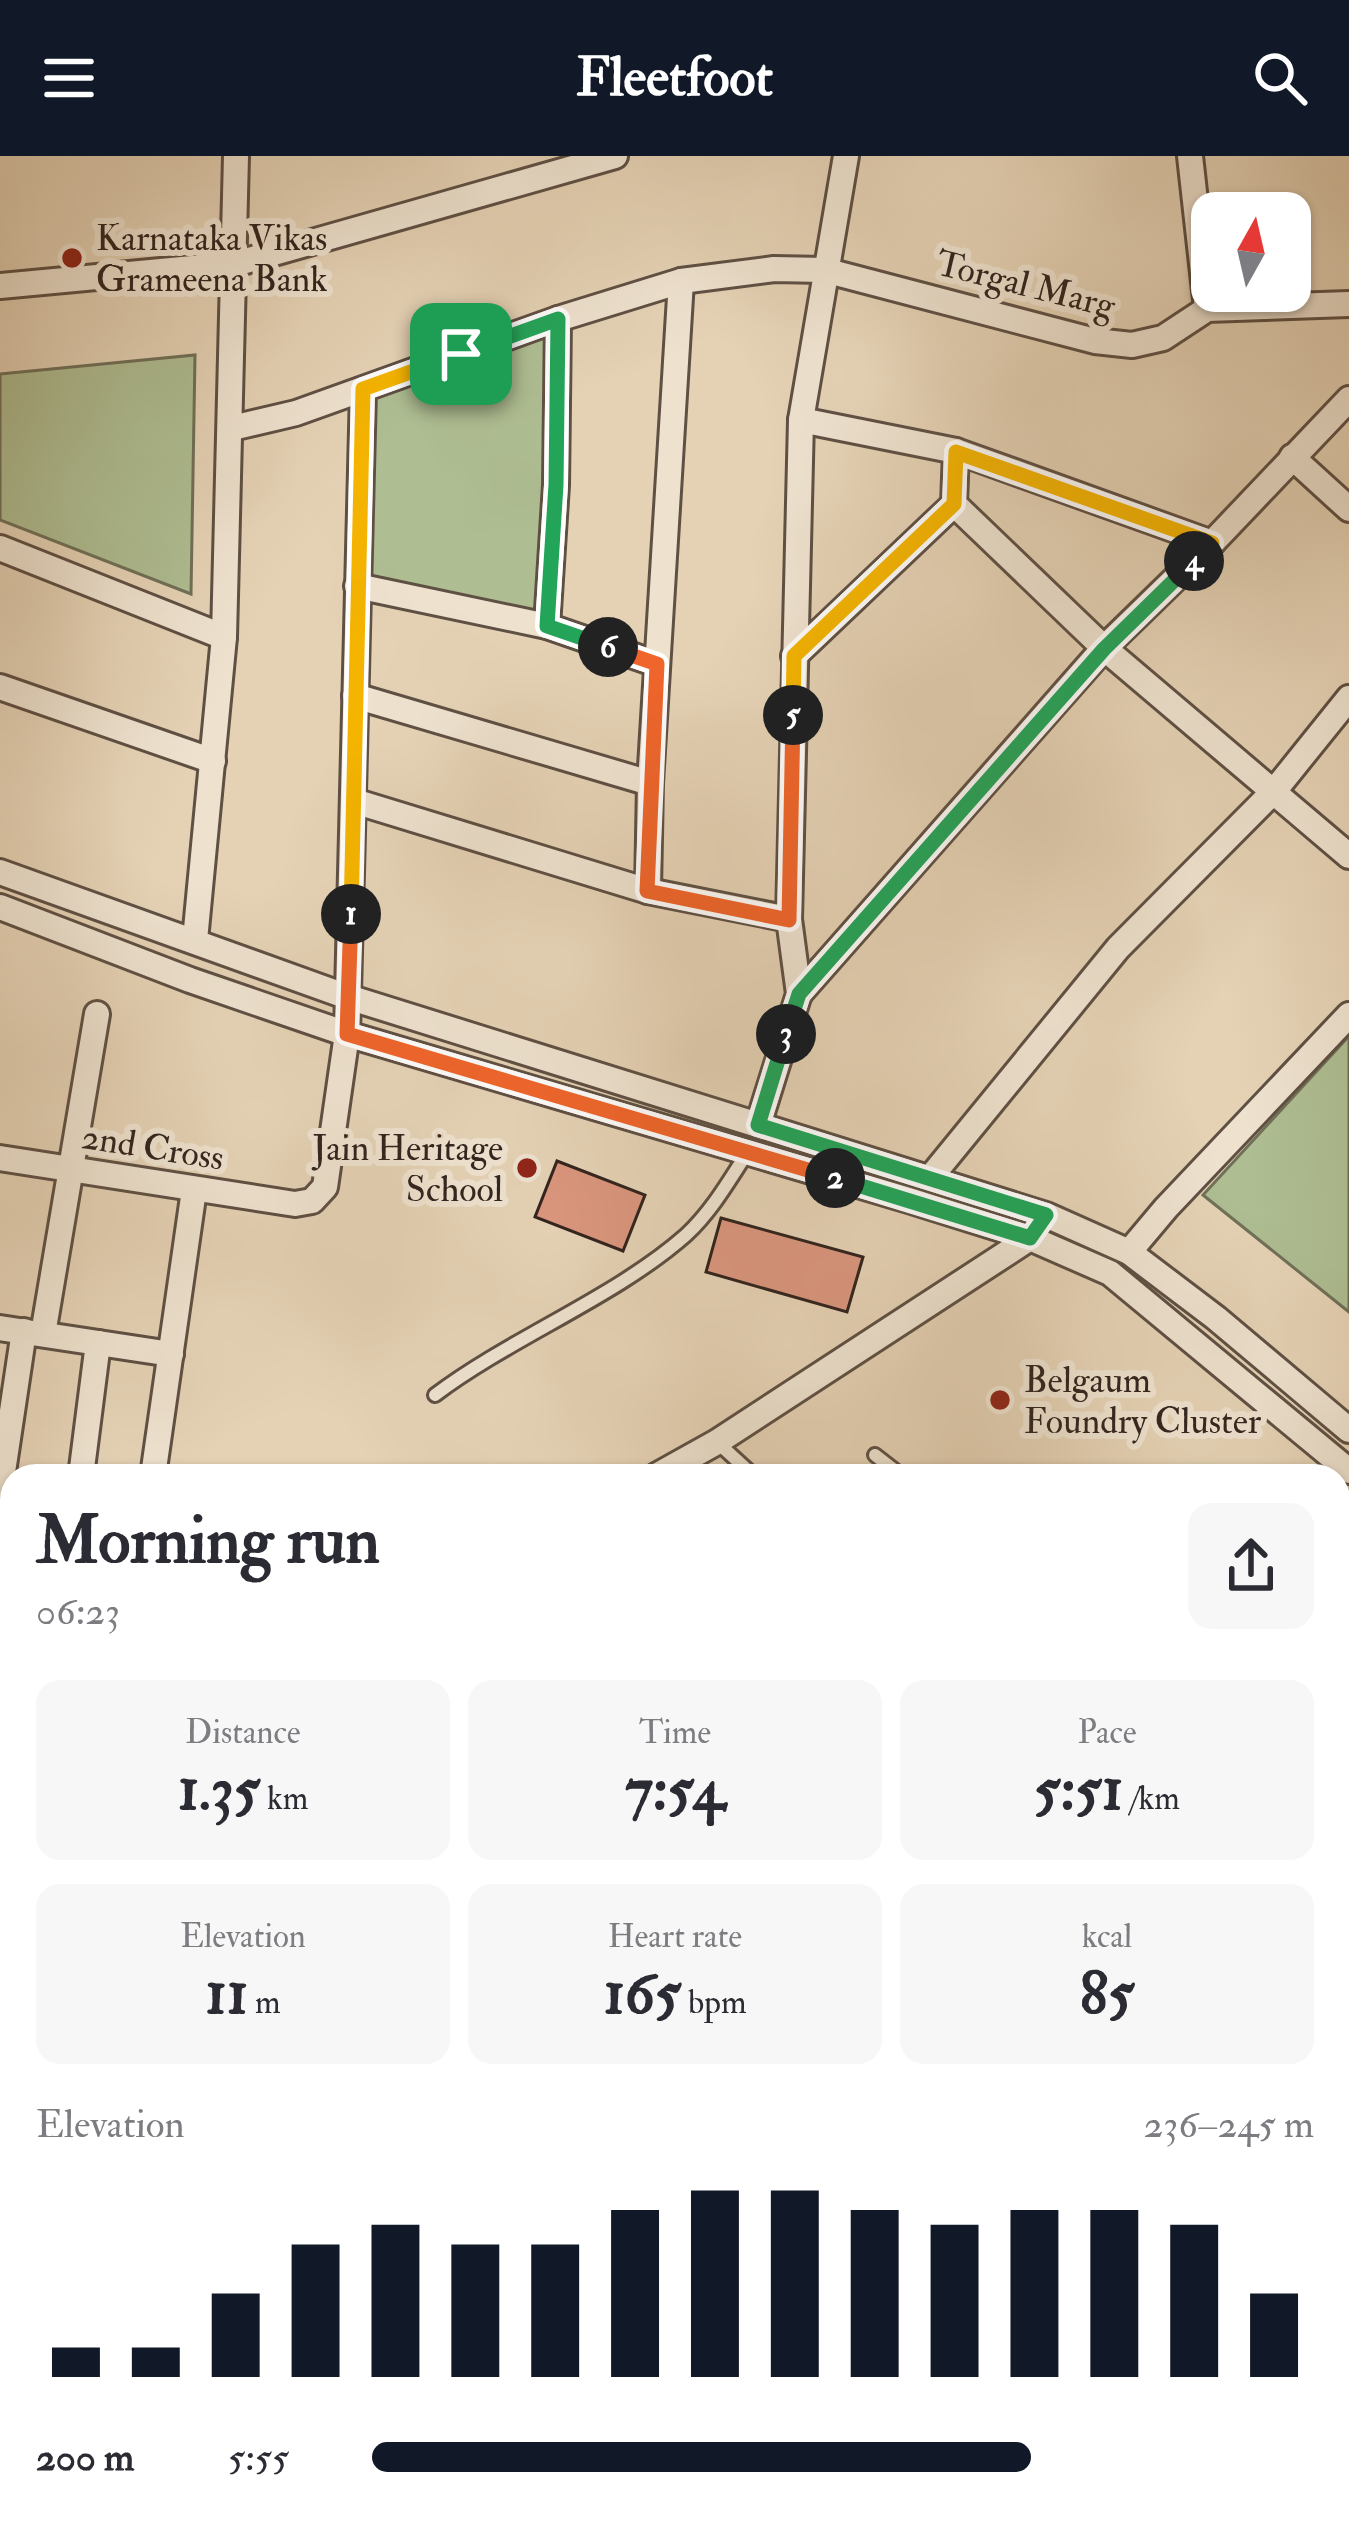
<!DOCTYPE html>
<meta charset="utf-8">
<style>
body{margin:0;font-family:"IM FELL Double Pica",serif;background:#f7f7f7;color:#2b2b33;height:100vh;display:flex;flex-direction:column;font-size:45px;white-space:nowrap}
*{box-sizing:border-box;margin:0}
p{font-size:39px;color:#7c7c81}
.icon{flex:none;width:66px;height:66px;fill:none;stroke:currentColor;stroke-width:2;stroke-linecap:round;stroke-linejoin:round}
.map{position:relative;flex:1;overflow:hidden}
.drawer{position:absolute;left:0px;top:1308px;width:1350px;height:1065px;display:flex;flex-direction:column;background:#fff;border-radius:36px 36px 0 0;box-shadow:0 3px 9px #0004}
.drawer>*{flex:none}
.needle{width:78px;rotate:8deg}
.controls{position:absolute;left:1191px;top:36px;display:grid;gap:24px}
.controls a{display:grid;place-items:center;width:120px;height:120px;border-radius:24px;background:#fff;box-shadow:0 3px 9px #0004;font-size:60px}
.pin{position:absolute;display:grid;place-items:center;width:102px;height:102px;color:#fff;margin:-51px;border-radius:24px;box-shadow:0 6px 18px #0006}
.km{position:absolute;width:60px;height:60px;margin:-30px;border-radius:50%;background:#222;color:#fff;font-size:33px;line-height:60px;text-align:center}
.round{display:grid;place-items:center;flex:none;width:126px;height:126px;border-radius:24px;background:#f7f7f7}
.head{display:flex;align-items:center;justify-content:space-between;height:204px;padding:0 36px}
h1{font-size:66px;font-weight:700;line-height:90px}
.metrics{display:grid;grid-template-columns:repeat(3,1fr);gap:18px;height:204px;padding:12px 36px}
.metrics div{display:grid;align-content:center;border-radius:24px;background:#f7f7f7;text-align:center}
.metrics b{font-size:60px;font-weight:700}
.metrics small{font-size:33px;font-weight:400}
.metrics p{font-size:33px}
.chart{height:336px;padding:24px 36px}
.chart p{display:flex;justify-content:space-between}
.chart svg{width:100%;height:216px;margin-top:12px;stroke:#111827;stroke-width:6}
ul{padding:0 36px;list-style:none;font-size:39px}
li{display:grid;grid-template-columns:192px 144px 1fr;align-items:center;height:90px}
li i{height:30px;border-radius:15px;background:#111827}
header{display:flex;justify-content:space-between;align-items:center;height:156px;padding:0 36px;background:#111827;color:#fff;font-size:54px;font-weight:700}
.map>svg:first-child{display:block}
.green{fill:#aebd92;stroke:#707058;stroke-width:3}
.building{fill:#da967e;stroke:#32241e;stroke-width:3}
.lines{fill:none;stroke-linecap:round;stroke-linejoin:round}
.service-casing{stroke:#5f5044;stroke-width:18}
.minor-casing{stroke:#5f5044;stroke-width:30}
.trunk-casing{stroke:#32241e;stroke-width:48}
.service{stroke:#eee2cf;stroke-width:12}
.minor{stroke:#eee2cf;stroke-width:24}
.trunk{stroke:#e2b97a;stroke-width:42}
.split-1-casing{stroke:#fff;stroke-width:24}
.split-2-casing{stroke:#fff;stroke-width:24}
.split-3-casing{stroke:#fff;stroke-width:24}
.split-4-casing{stroke:#fff;stroke-width:24}
.split-5-casing{stroke:#fff;stroke-width:24}
.split-6-casing{stroke:#fff;stroke-width:24}
.split-7-casing{stroke:#fff;stroke-width:24}
.split-1{stroke:#f5b400;stroke-width:15}
.split-2{stroke:#f0652b;stroke-width:15}
.split-3{stroke:#22a559;stroke-width:15}
.split-4{stroke:#22a559;stroke-width:15}
.split-5{stroke:#f5b400;stroke-width:15}
.split-6{stroke:#f0652b;stroke-width:15}
.split-7{stroke:#22a559;stroke-width:15}
.poi-dot{fill:#8f2418;stroke:#eee2cf;stroke-width:4.5}
.labels{text-anchor:middle;stroke-width:12;stroke-linejoin:round;paint-order:stroke}
.poi-label{font-size:36px;fill:#32241e;stroke:#eee2cf;text-anchor:start}
.street-label{font-size:36px;fill:#32241e;stroke:#eee2cf}
</style>
<header><svg class="icon" aria-label="menu" viewBox="0 0 24 24"><path d="M4 6h16M4 12h16M4 18h16"/></svg>Fleetfoot<svg class="icon" aria-label="search" viewBox="0 0 24 24"><circle cx="10" cy="10" r="6"/><path d="M15 15l6 6"/></svg></header>
<div class="map">
<svg width="1349" height="2371" viewBox="0 0 1349 2371">
<rect width="100%" height="100%" fill="#e5d2b5"/>
<filter id="stains"><feTurbulence type="fractalNoise" baseFrequency=".00167" numOctaves="4"/><feColorMatrix values="0 0 0 0 .2 0 0 0 0 .09 0 0 0 0 .02 0 0 0 .5 -.17"/></filter>
<radialGradient id="worn" r=".72"><stop offset=".6" stop-color="#630" stop-opacity="0"/><stop offset="1" stop-color="#630" stop-opacity=".3"/></radialGradient>
<g class="green">
<path d="M 553,172 L 542,464 L 363,427 L 369,239 Z"/>
<path d="M 195,199 L 191,438 L 0,364 L 0,218 Z"/>
<path d="M 1349,880 L 1349,1156 L 1203,1039 Z"/>
</g>
<g class="building">
<path d="M 557,1005 L 645,1039 L 623,1095 L 535,1061 Z"/>
<path d="M 721,1062 L 863,1101 L 847,1156 L 706,1116 Z"/>
</g>
<g class="lines">
<g class="service-casing">
<g id="service">
<path d="M 435,1239 C 512,1181 616,1141 686,1079 C 711,1056 729,1025 747,997"/>
<path d="M 717,1286 L 754,1320"/>
<path d="M 875,1299 L 902,1320"/>
<path d="M 1338,1834 L 1349,1827"/>
<path d="M 1338,2243 L 1349,2253"/>
</g>
</g>
<g class="minor-casing">
<g id="minor">
<path d="M 1190,0 L 1207,153"/>
<path d="M 0,130 L 235,108 L 615,0"/>
<path d="M 232,272 L 296,257 L 558,163 L 681,125 L 774,113 L 824,114 L 1095,185 L 1132,189 L 1163,182 L 1207,153 L 1349,148"/>
<path d="M 956,295 L 954,348 L 1104,492 L 1349,700"/>
<path d="M 1292,301 L 1349,353"/>
<path d="M 1212,387 L 1349,243"/>
<path d="M 0,392 L 224,481"/>
<path d="M 357,430 L 547,470 L 657,508"/>
<path d="M 547,470 L 556,329 L 558,163"/>
<path d="M 794,500 L 954,348"/>
<path d="M 0,531 L 213,605"/>
<path d="M 355,540 L 650,627"/>
<path d="M 354,645 L 648,735 L 789,763"/>
<path d="M 0,716 L 348,841 L 1046,1059 L 1129,1096 L 1216,1162 L 1349,1274"/>
<path d="M 648,735 L 650,627 L 681,125"/>
<path d="M 0,751 L 190,824 L 347,878 L 909,1044 L 1030,1082 L 1110,1117 L 1349,1315"/>
<path d="M 195,784 L 224,481 L 236,0"/>
<path d="M 799,838 L 1104,492 L 1212,387 L 956,295 L 801,264"/>
<path d="M 758,969 L 799,838 L 789,763 L 801,264 L 846,0"/>
<path d="M 0,1002 L 295,1048 L 312,1045 L 325,1031 L 347,878 L 363,234"/>
<path d="M 930,1022 L 1118,792 L 1275,634 L 1349,542"/>
<path d="M 1129,1096 L 1166,1052 L 1349,859"/>
<path d="M 0,1172 L 171,1198"/>
<path d="M 43,1178 L 97,858"/>
<path d="M 81,1320 L 98,1187"/>
<path d="M 153,1320 L 194,1034"/>
<path d="M 656,1320 L 717,1286 L 1030,1082 L 1036,1074"/>
<path d="M 0,1336 L 24,1175"/>
<path d="M 0,1360 L 12,1363"/>
<path d="M 0,1470 L 12,1468"/>
<path d="M 0,1896 L 12,1879"/>
<path d="M 0,2203 L 12,2214"/>
<path d="M 190,2361 L 206,2371"/>
</g>
</g>
<g class="trunk-casing">
<g id="trunk">
<path d="M 1338,1574 L 1349,1566"/>
<path d="M 1338,1625 L 1349,1616"/>
<path d="M 385,2371 L 394,2361"/>
<path d="M 436,2371 L 445,2361"/>
</g>
</g>
<use href="#service" class="service"/>
<use href="#minor" class="minor"/>
<use href="#trunk" class="trunk"/>
</g>
<g class="lines">
<g class="split-1-casing">
<path id="split-1" d="M 351,758 L 363,233 L 461,198"/>
</g>
<g class="split-2-casing">
<path id="split-2" d="M 351,758 L 347,878 L 835,1022"/>
</g>
<g class="split-3-casing">
<path id="split-3" d="M 786,878 L 758,969 L 1046,1059 L 1030,1082 L 835,1022"/>
</g>
<g class="split-4-casing">
<path id="split-4" d="M 786,878 L 799,838 L 1104,493 L 1194,405"/>
</g>
<g class="split-5-casing">
<path id="split-5" d="M 793,559 L 794,500 L 954,348 L 956,296 L 1212,387 L 1194,405"/>
</g>
<g class="split-6-casing">
<path id="split-6" d="M 608,491 L 657,508 L 647,735 L 789,764 L 793,559"/>
</g>
<g class="split-7-casing">
<path id="split-7" d="M 461,198 L 558,163 L 556,329 L 547,470 L 608,491"/>
</g>
<use href="#split-1" class="split-1"/>
<use href="#split-2" class="split-2"/>
<use href="#split-3" class="split-3"/>
<use href="#split-4" class="split-4"/>
<use href="#split-5" class="split-5"/>
<use href="#split-6" class="split-6"/>
<use href="#split-7" class="split-7"/>
</g>
<g class="poi-dot">
<circle cx="72" cy="102" r="12"/>
<circle cx="527" cy="1012" r="12"/>
<circle cx="1000" cy="1244" r="12"/>
</g>
<g class="labels">
<g class="poi-label">
<text x="96" y="94">Karnataka Vikas<tspan x="96" dy="41">Grameena Bank</tspan></text>
<text x="503" y="1004" text-anchor="end">Jain Heritage<tspan x="503" dy="41">School</tspan></text>
<text x="1024" y="1236">Belgaum<tspan x="1024" dy="41">Foundry Cluster</tspan></text>
</g>
<g class="street-label">
<text transform="translate(1026 127) rotate(14)" y="13">Torgal Marg</text>
<text transform="translate(153 990) rotate(9)" y="13">2nd Cross</text>
</g>
</g>
<rect width="100%" height="100%" filter="url(#stains)"/>
<rect width="100%" height="100%" fill="url(#worn)"/>
</svg>
<div class="controls">
<a><svg class="needle" viewBox="-14 -14 28 28"><path d="M0-13l5 13h-10z" fill="#e53935"/><path d="M0 13l5-13h-10z" fill="#7c7c81"/></svg></a>
</div>
<div class="pin" style="left:461px;top:198px;background:#1e9e55"><svg class="icon" aria-label="arrive" viewBox="0 0 24 24"><path d="M6 21V4h12l-3 4 3 4H6"/></svg></div>
<b class="km" style="left:351px;top:758px">1</b>
<b class="km" style="left:835px;top:1022px">2</b>
<b class="km" style="left:786px;top:878px">3</b>
<b class="km" style="left:1194px;top:405px">4</b>
<b class="km" style="left:793px;top:559px">5</b>
<b class="km" style="left:608px;top:491px">6</b>
<section class="drawer">
<div class="head"><div><h1>Morning run</h1><p>06:23</p></div><a class="round"><svg class="icon" aria-label="share" viewBox="0 0 24 24"><path d="M12 15V3M7 8l5-5 5 5M5 13v7h14v-7"/></svg></a></div>
<div class="metrics">
<div><p>Distance</p><b>1.35<small> km</small></b></div>
<div><p>Time</p><b>7:54</b></div>
<div><p>Pace</p><b>5:51<small> /km</small></b></div>
</div>
<div class="metrics">
<div><p>Elevation</p><b>11<small> m</small></b></div>
<div><p>Heart rate</p><b>165<small> bpm</small></b></div>
<div><p>kcal</p><b>85</b></div>
</div>
<div class="chart"><p><span>Elevation</span>236–245 m</p>
<svg viewBox="0 0 160 44" preserveAspectRatio="none"><path d="M5 44V38M15 44V38M25 44V27M35 44V17M45 44V13M55 44V17M65 44V17M75 44V10M85 44V6M95 44V6M105 44V10M115 44V13M125 44V10M135 44V10M145 44V13M155 44V27"/></svg>
</div>
<ul>
<li><b>200 m</b>5:55<i style="width:70%"></i></li>
</ul>
</section>
</div>
